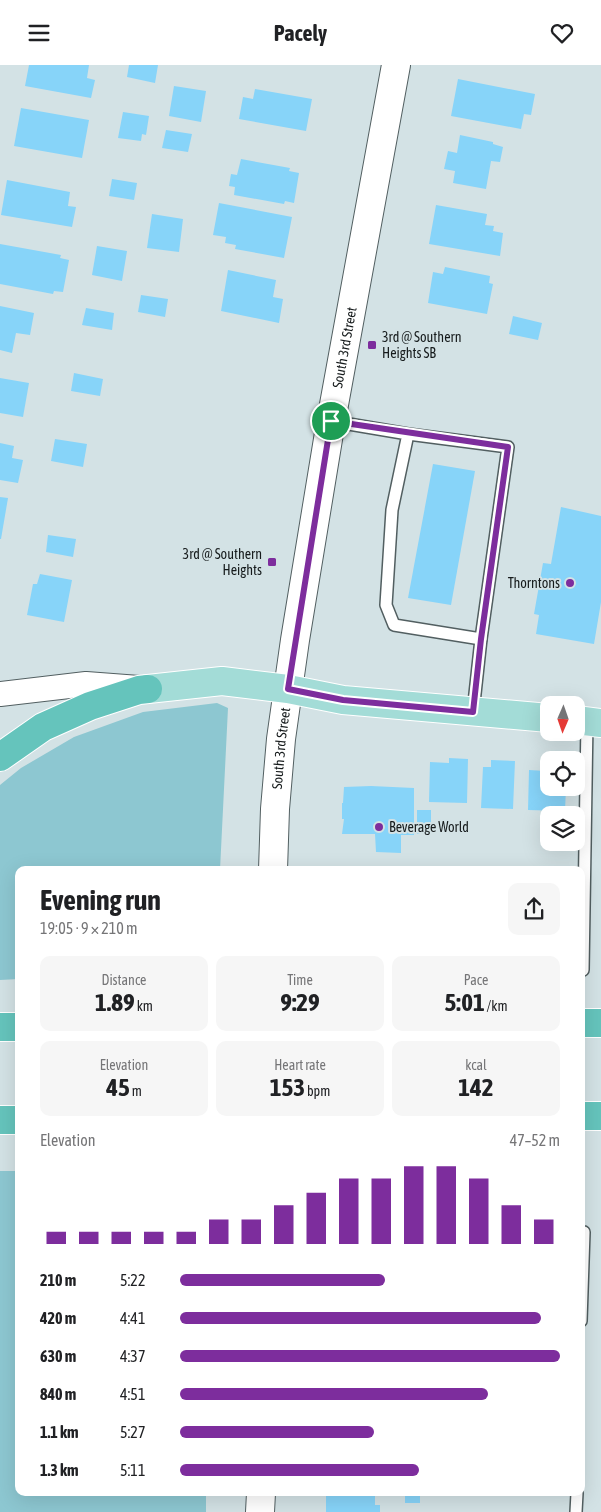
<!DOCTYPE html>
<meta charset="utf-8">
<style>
body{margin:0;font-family:"Asap Condensed",sans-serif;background:#f6f6f6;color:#202124;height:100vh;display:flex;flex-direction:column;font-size:19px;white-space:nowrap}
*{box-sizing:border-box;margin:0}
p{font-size:16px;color:#757577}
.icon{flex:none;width:28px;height:28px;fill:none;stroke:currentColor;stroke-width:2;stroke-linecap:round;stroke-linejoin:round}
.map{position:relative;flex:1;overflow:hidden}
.details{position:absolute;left:15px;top:801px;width:570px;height:630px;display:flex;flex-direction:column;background:#fff;border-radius:10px;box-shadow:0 5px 20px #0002}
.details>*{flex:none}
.needle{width:32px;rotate:182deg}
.tools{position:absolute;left:540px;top:631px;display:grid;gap:10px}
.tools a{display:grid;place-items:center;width:45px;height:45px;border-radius:10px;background:#fff;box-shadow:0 5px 20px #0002;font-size:25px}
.pin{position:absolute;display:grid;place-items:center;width:42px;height:42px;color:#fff;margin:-21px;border:2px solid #fff;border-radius:50%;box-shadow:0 1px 5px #0007}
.round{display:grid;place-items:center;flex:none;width:52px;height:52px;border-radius:10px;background:#f6f6f6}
.head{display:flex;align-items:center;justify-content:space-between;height:85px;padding:0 25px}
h1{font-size:28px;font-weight:700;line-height:38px}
.figures{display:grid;grid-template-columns:repeat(3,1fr);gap:8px;height:85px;padding:5px 25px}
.figures div{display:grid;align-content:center;border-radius:10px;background:#f6f6f6;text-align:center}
.figures b{font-size:25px;font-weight:700}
.figures small{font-size:14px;font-weight:400}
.figures p{font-size:14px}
.chart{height:140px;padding:10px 25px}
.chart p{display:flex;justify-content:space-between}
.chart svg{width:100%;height:90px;margin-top:5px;stroke:#7d2d9d;stroke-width:6}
ul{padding:0 25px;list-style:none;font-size:16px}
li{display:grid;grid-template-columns:80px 60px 1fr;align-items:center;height:38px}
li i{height:12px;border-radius:6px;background:#7d2d9d}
header{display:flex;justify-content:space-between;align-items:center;height:65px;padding:0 25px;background:#fff;font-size:22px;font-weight:700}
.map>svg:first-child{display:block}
.green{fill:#8dc7d1}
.building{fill:#87d4f9}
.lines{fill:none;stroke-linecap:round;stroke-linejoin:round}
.lane-casing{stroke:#525f61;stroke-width:14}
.street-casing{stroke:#525f61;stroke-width:26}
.secondary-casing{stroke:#525f61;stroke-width:30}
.primary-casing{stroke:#fff;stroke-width:30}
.highway-casing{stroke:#fff;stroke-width:30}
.lane{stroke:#fff;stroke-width:11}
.street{stroke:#fff;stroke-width:24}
.secondary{stroke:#fff;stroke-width:28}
.primary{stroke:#a3dcd7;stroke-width:28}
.highway{stroke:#65c4bc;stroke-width:28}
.route-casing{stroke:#fff;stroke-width:10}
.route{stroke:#7d2d9d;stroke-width:6}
.poi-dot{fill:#7d2d9d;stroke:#d3e2e5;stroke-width:2}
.labels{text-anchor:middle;stroke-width:4;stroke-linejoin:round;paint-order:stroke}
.poi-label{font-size:14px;fill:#161b1c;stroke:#d3e2e5;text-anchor:start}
.street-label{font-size:14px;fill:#161b1c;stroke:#d3e2e5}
</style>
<header><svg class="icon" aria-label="menu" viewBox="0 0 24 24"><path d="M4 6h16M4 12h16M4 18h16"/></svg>Pacely<svg class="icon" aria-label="heart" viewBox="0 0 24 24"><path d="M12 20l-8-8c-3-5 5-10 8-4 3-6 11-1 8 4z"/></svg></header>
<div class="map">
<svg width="601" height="1447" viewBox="0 0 601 1447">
<rect width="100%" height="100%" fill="#d3e2e5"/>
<g class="green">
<path d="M 217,638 L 228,643 L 220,805 L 19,805 L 19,914 L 0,915 L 0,720 L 21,703 L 74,672 L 143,647 Z"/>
<path d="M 0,1106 L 19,1106 L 19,1428 L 206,1428 L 206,1447 L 0,1447 Z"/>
</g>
<g class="building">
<path d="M 29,0 L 89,0 L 87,13 L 95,15 L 91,33 L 25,21 Z"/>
<path d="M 129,0 L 158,0 L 155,18 L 127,12 Z"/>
<path d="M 458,14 L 535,29 L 531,50 L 524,49 L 521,64 L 451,51 Z"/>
<path d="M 174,21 L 206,26 L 201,57 L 169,51 Z"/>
<path d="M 255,24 L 312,34 L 306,66 L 239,54 L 243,32 L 253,34 Z"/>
<path d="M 21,43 L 89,55 L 82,93 L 14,81 Z"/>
<path d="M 123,47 L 149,51 L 146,70 L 142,69 L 141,76 L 118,73 Z"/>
<path d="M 166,65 L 192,69 L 188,87 L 162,83 Z"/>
<path d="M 460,70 L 493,77 L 493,79 L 503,82 L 500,97 L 491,96 L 486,124 L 453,118 L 455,106 L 444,104 L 448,86 L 457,88 Z"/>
<path d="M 241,94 L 290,103 L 289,106 L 299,108 L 294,138 L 285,136 L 284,139 L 234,130 L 235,122 L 229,121 L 231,109 L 237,110 Z"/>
<path d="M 112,114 L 137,118 L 134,135 L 109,131 Z"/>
<path d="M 7,115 L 70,127 L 68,141 L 76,142 L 72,162 L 1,150 Z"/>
<path d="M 219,138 L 292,152 L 284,193 L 235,184 L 236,180 L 225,178 L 226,172 L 213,170 Z"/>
<path d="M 436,140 L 487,149 L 485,160 L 494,161 L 493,166 L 503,168 L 500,191 L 429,179 Z"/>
<path d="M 152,149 L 183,154 L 179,187 L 147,183 Z"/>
<path d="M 0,179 L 61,190 L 60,193 L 69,195 L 63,227 L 54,226 L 53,229 L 0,219 Z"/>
<path d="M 97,181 L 127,186 L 122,216 L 92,210 Z"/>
<path d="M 445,202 L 490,211 L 489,218 L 493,219 L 487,249 L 428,238 L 433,207 L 443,209 Z"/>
<path d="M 228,205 L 276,215 L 273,232 L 283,234 L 279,258 L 221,246 Z"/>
<path d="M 141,230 L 168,234 L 165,252 L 138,247 Z"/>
<path d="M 0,241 L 34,248 L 30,270 L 16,268 L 12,288 L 0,285 Z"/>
<path d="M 86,243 L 114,248 L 112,265 L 82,260 Z"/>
<path d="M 513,251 L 542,258 L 538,275 L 509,269 Z"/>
<path d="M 74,308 L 103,314 L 100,331 L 71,326 Z"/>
<path d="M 0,313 L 29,318 L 23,352 L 0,348 Z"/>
<path d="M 55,374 L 87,379 L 83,402 L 51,396 Z"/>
<path d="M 0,378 L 14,381 L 12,393 L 23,395 L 18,418 L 0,415 Z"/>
<path d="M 433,399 L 475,406 L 451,540 L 408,533 Z"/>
<path d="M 0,432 L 8,433 L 1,474 L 0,474 Z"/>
<path d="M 561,442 L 601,451 L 601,537 L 594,579 L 536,569 L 539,550 L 534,549 L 543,498 L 551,499 Z"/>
<path d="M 48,470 L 76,474 L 73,492 L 46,487 Z"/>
<path d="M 40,509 L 72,515 L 64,557 L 27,550 L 33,519 L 37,519 Z"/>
<path d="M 449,693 L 468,694 L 467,738 L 429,737 L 430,697 L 449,698 Z"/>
<path d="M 491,695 L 515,696 L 513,744 L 481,743 L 483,702 L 491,702 Z"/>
<path d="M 546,699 L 549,699 L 549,722 L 566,722 L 565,746 L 528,745 L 529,705 L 546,706 Z"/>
<path d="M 371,721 L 414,723 L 414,770 L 401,770 L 401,788 L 376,787 L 375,769 L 342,769 L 344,754 L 342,754 L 342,738 L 343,738 L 344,722 Z"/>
<rect x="417" y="745" width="14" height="24"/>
<path d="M 326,1428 L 375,1429 L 375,1440 L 380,1440 L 380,1447 L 326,1447 Z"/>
<rect x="405" y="1428" width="15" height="10"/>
</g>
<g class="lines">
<g class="lane-casing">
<g id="lane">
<path d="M 331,356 L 408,369 L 392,445 L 386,540 L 394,560 L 481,574 L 473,647"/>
<path d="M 408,369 L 508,382 L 481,574"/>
<path d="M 583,905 L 587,657"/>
<path d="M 581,1256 L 584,1167"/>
<path d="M 576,1447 L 577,1428"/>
</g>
</g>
<g class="street-casing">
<path id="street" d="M 0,629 L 86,619 L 139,623"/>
</g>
<g class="secondary-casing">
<g id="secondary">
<path id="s1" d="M 273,805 L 275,744 L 281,674 L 295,575 L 331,356 L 396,0"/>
<path d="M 260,1447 L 261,1428"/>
</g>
</g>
<g class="primary-casing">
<g id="primary">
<path d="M 148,624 L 222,616 L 288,624 L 343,635 L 549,653"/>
<path d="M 576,655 L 601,658"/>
</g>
</g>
<g class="highway-casing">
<g id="highway">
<path d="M 0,692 L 43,662 L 90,641 L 139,625 L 148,624"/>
<path d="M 581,958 L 601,958"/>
<path d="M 0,962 L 19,962"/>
<path d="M 581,1051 L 601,1051"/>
<path d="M 0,1055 L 19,1055"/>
</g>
</g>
<use href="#lane" class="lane"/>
<use href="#street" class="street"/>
<use href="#secondary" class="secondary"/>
<use href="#primary" class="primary"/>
<use href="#highway" class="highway"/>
</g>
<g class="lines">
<g class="route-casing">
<path id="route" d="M 331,356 L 508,382 L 481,574 L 473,647 L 343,635 L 288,624 Z"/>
</g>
<use href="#route" class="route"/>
</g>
<g class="poi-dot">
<rect x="367" y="275" width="10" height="10" rx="2.5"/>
<rect x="267" y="492" width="10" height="10" rx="2.5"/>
<circle cx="570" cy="518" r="5"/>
<circle cx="379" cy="762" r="5"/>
</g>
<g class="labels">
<g class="poi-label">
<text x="382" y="277">3rd @ Southern<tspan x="382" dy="16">Heights SB</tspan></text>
<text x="262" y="494" text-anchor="end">3rd @ Southern<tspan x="262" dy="16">Heights</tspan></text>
<text x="560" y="523" text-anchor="end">Thorntons</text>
<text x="389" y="767">Beverage World</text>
</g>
<g class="street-label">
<text dy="5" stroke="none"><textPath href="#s1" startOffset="528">South 3rd Street</textPath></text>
<text dy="5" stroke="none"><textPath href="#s1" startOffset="122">South 3rd Street</textPath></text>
</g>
</g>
</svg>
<div class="tools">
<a><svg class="needle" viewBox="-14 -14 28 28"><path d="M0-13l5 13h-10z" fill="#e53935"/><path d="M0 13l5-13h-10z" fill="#757577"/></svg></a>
<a><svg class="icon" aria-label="locate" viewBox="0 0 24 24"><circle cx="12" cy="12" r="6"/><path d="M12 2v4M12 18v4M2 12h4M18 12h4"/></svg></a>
<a><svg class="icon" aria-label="layers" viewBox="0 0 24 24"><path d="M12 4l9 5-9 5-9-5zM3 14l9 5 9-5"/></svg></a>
</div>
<div class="pin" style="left:331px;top:356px;background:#1e9e55"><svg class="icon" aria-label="arrive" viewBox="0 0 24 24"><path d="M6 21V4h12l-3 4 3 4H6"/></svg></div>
<section class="details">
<div class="head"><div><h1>Evening run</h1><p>19:05 · 9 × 210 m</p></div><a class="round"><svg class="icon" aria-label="share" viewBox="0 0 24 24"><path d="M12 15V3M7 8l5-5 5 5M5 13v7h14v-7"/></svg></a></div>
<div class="figures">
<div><p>Distance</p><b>1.89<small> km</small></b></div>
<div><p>Time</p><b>9:29</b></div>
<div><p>Pace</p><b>5:01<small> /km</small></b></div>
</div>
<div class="figures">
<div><p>Elevation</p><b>45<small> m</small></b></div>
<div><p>Heart rate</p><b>153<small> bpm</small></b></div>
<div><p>kcal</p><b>142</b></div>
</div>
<div class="chart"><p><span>Elevation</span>47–52 m</p>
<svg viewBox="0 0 160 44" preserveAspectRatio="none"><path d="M5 44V38M15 44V38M25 44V38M35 44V38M45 44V38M55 44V32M65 44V32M75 44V25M85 44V19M95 44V12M105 44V12M115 44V6M125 44V6M135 44V12M145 44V25M155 44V32"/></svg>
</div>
<ul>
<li><b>210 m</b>5:22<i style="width:54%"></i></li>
<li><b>420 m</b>4:41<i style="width:95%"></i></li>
<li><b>630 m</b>4:37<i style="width:100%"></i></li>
<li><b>840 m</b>4:51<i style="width:81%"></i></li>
<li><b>1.1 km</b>5:27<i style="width:51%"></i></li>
<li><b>1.3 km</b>5:11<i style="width:63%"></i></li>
</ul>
</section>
</div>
